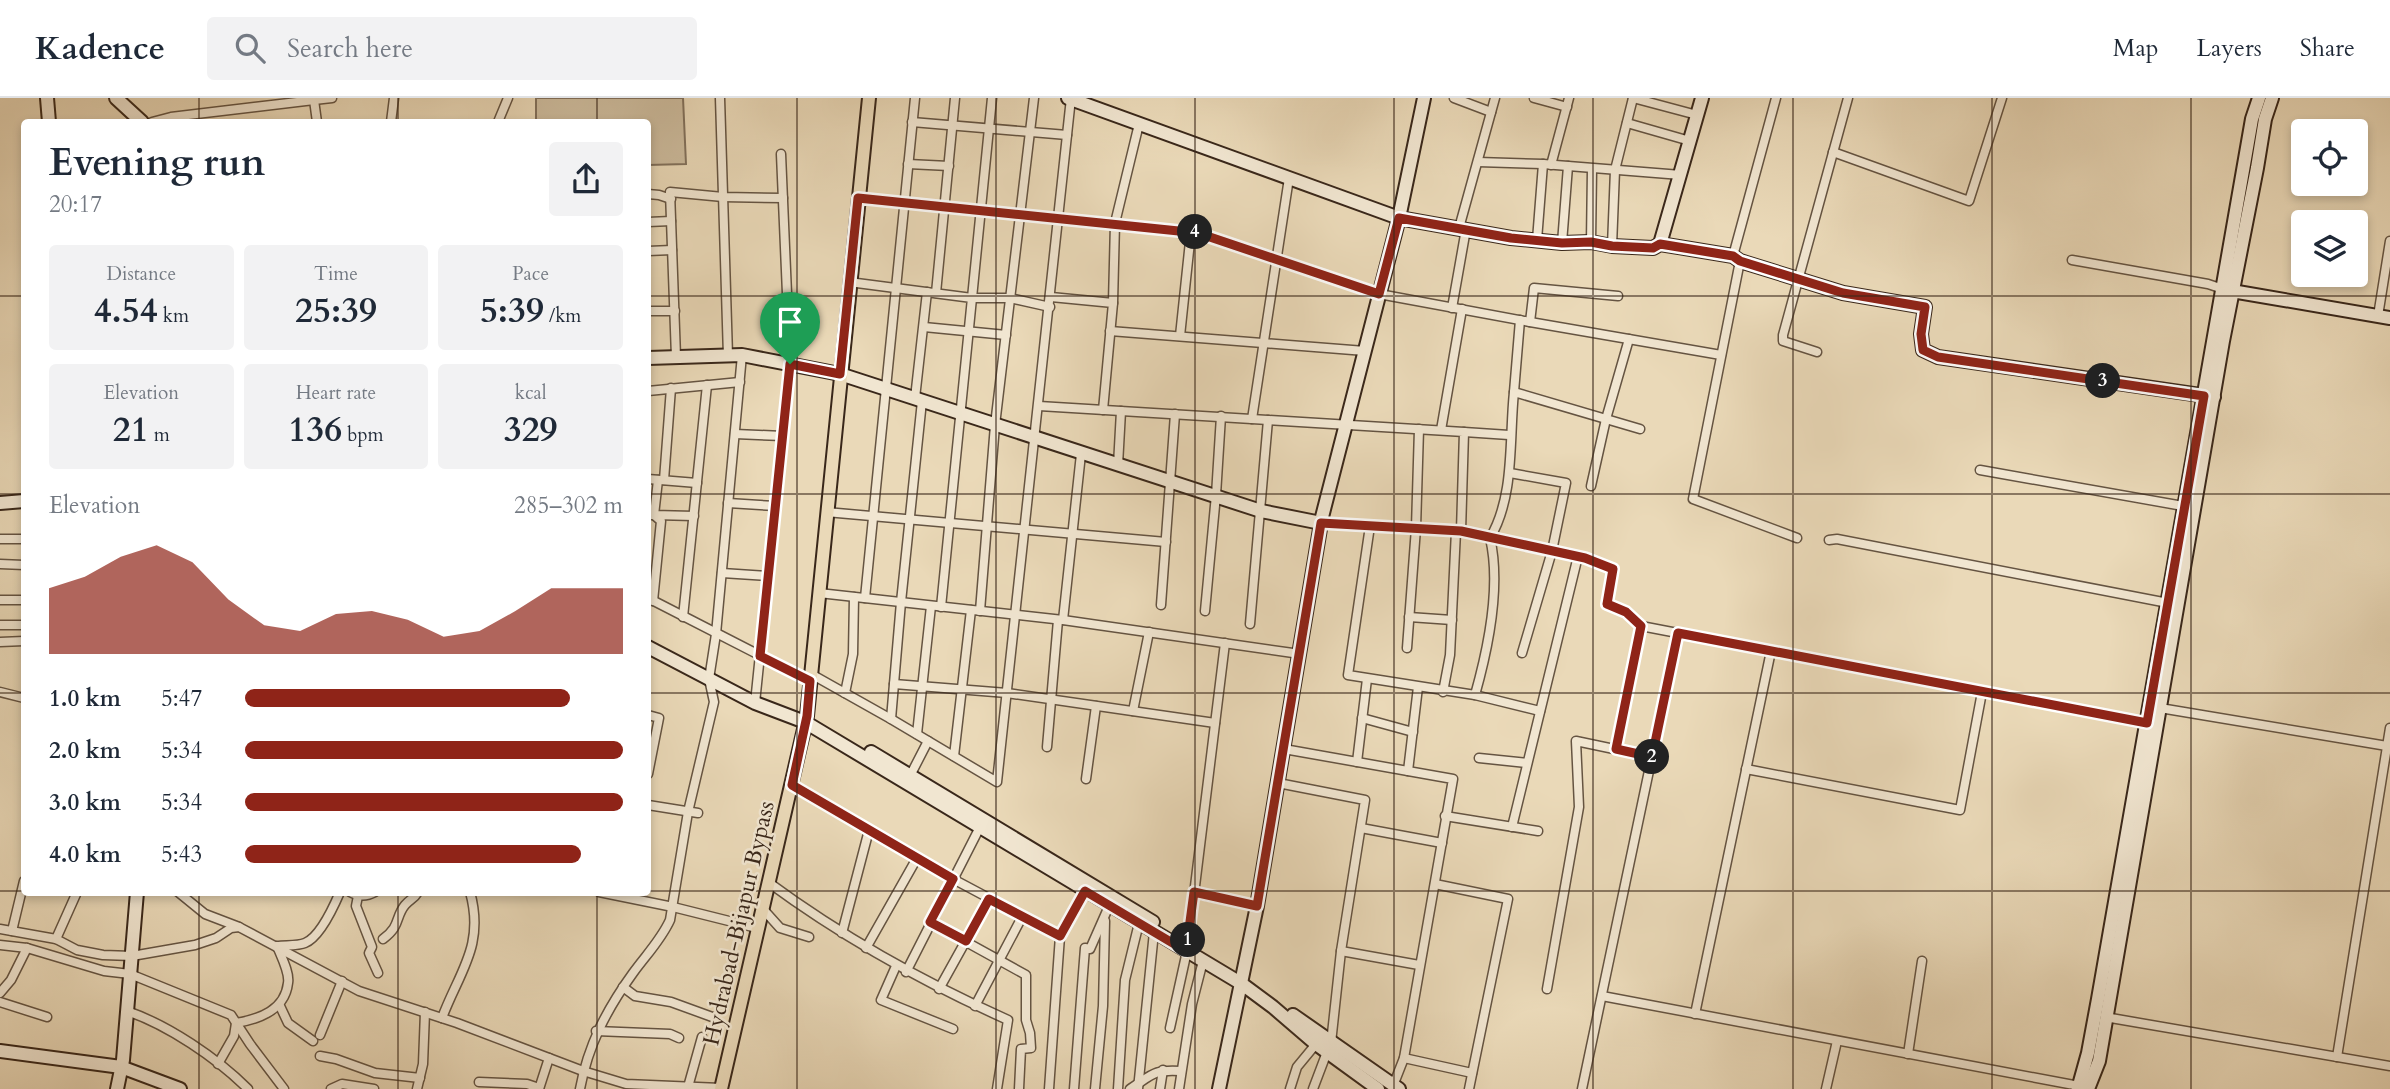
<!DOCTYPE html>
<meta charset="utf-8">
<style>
body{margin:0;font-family:Cardo,serif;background:#f2f2f3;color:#1f2937;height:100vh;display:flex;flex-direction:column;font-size:26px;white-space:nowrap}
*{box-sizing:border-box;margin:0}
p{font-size:23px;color:#747a83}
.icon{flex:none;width:38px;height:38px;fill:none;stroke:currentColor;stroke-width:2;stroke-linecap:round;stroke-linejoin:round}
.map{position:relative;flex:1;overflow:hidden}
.drawer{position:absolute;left:21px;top:21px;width:630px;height:777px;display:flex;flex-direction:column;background:#fff;border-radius:7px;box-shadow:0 4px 10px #0003}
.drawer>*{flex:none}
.controls{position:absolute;left:2291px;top:21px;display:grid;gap:14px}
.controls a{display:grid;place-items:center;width:77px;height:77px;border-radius:7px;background:#fff;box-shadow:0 4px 10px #0003;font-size:35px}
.pin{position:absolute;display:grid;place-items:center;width:60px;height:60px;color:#fff;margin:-72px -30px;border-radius:50% 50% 50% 0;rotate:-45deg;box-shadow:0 0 7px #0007}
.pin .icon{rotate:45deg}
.km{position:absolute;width:35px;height:35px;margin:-18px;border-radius:50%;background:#222;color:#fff;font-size:19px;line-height:35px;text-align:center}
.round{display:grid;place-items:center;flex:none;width:74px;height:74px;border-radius:7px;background:#f2f2f3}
.overview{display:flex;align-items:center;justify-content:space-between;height:119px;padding:0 28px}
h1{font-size:38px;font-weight:700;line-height:52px}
.metrics{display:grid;grid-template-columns:repeat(3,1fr);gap:10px;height:119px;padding:7px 28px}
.metrics div{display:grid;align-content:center;border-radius:7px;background:#f2f2f3;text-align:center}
.metrics b{font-size:35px;font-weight:700}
.metrics small{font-size:19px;font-weight:400}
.metrics p{font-size:19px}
.chart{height:196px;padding:14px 28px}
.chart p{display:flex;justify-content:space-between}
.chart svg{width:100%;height:126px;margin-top:7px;fill:#8f2418;opacity:.7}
ul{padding:0 28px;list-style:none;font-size:23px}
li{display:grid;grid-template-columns:112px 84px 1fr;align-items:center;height:52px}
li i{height:18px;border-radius:9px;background:#8f2418}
header{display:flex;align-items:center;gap:42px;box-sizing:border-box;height:98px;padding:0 35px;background:#fff;border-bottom:2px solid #e0e1e3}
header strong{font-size:33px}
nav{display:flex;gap:38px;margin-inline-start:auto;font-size:24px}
.search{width:490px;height:63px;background:#f2f2f3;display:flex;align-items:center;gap:18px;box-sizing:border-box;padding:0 24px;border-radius:7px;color:#747a83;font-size:26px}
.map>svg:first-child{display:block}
.green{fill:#ccbb9d;stroke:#82715c;stroke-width:2}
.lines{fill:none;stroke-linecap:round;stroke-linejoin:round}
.street-casing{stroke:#655442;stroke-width:11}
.secondary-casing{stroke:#39271a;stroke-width:16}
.primary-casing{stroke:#39271a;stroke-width:16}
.street{stroke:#f1e6d1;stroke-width:8}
.secondary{stroke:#f1e6d1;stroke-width:12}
.primary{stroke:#ead9b8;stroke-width:12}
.route-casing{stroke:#fff;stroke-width:14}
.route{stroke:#8f2418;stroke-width:9}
.grid{fill:none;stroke:#39271a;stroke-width:2;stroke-opacity:0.55}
.labels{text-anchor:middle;stroke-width:5;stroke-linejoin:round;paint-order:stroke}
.street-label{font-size:23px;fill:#39271a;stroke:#f1e6d1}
</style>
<header>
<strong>Kadence</strong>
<div class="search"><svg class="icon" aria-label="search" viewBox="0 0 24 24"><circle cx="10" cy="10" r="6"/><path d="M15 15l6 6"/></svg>Search here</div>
<nav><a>Map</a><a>Layers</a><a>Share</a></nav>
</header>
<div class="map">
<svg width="2390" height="991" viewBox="0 0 2390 991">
<rect width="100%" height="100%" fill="#ead9b8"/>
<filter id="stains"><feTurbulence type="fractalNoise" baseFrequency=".00286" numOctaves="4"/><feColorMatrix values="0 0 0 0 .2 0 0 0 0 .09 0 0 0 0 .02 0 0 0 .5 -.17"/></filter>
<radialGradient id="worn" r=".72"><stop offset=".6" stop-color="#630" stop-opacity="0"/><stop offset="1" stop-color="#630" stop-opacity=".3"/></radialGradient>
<path class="green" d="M 536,0 L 683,0 L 686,66 L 648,67 L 648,24 L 536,24 Z"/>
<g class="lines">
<g class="street-casing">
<g id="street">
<path d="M 720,0 L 728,258"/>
<path d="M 992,0 L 972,200 L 1010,200 L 1050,209"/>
<path d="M 1454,0 L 1491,14"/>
<path d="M 1534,0 L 1567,9"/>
<path d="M 1633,0 L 1697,17"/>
<path d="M 314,2 L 332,0"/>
<path d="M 152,24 L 171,19 L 314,2 L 317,24"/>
<path d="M 391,24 L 394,0"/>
<path d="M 498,24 L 508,0"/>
<path d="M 912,24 L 1067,37"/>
<path d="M 1627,25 L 1690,43"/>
<path d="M 1833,54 L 1969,103 L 2002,0"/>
<path d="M 1478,64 L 1543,66 L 1681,77"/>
<path d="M 908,66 L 949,68"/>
<path d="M 1551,67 L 1569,0"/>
<path d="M 648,96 L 659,97 L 671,101"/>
<path d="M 858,100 L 1198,135 L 1379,196 L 1530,224 L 1534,190 L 1618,198"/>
<path d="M 648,124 L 671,123"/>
<path d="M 1459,130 L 1495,0"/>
<path d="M 1537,142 L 1543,66"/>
<path d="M 1591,144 L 1592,71"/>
<path d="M 1562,145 L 1568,68"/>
<path d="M 1612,148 L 1615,72 L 1633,0"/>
<path d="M 648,153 L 672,152"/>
<path d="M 1733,158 L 1776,0"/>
<path d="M 2072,162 L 2208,186 L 2223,191"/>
<path d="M 1740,163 L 1693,401 L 1797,440"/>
<path d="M 849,184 L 972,200 L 941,509"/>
<path d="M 936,195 L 955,0"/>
<path d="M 1051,199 L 1113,205 L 1103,312"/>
<path d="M 1113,205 L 1115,125 L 1139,26"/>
<path d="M 1452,210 L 1466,131"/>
<path d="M 648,213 L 675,213"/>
<path d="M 2378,218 L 2390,143"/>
<path d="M 1530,224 L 1721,257"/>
<path d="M 924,229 L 1006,237"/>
<path d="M 1110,233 L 1365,253"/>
<path d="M 1180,238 L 1191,134"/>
<path d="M 1817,254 L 1783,243 L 1783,237 L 1848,0"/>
<path d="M 676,259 L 670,94 L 723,99 L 783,100"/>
<path d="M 648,293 L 740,284"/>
<path d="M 1514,294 L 1520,222"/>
<path d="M 915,300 L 927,194"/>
<path d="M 1039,308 L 1464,334 L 1461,433"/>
<path d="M 1252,321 L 1289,80"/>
<path d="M 1441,332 L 1462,211"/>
<path d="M 1464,334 L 1509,337"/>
<path d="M 735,336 L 783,338"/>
<path d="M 1118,367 L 1121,313"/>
<path d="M 1980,372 L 2183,408"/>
<path d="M 1510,375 L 1566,385 L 1552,453 L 1522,555"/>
<path d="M 648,381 L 697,385"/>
<path d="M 658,382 L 654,417 L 694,418"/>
<path d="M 664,382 L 671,290"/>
<path d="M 1591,388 L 1606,321 L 1629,241"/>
<path d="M 728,405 L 775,408"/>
<path d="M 826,414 L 1166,444"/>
<path d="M 648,417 L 654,417 L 661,423 L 653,503"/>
<path d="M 1321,425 L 1461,433 L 1585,460 L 1613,471 L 1607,506 L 1626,514 L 1641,528 L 2151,626"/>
<path d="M 1370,428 L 1348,577 L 1475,597 L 1540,613"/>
<path d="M 0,441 L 24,441"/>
<path d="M 1829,442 L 1837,441 L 2168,505"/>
<path d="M 0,466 L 24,467"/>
<path d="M 722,475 L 768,478"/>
<path d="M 819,495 L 1063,522 L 1300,556"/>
<path d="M 648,500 L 810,583"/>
<path d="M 865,500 L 915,0"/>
<path d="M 0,502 L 24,502"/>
<path d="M 1161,507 L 1175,316"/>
<path d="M 980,513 L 995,327 L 1034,0"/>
<path d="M 1205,513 L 1216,397 L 1221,318"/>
<path d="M 683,519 L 707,287"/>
<path d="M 1409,519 L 1452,522"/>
<path d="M 1063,522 L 1081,356"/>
<path d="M 1250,526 L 1268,322"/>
<path d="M 0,527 L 24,527"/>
<path d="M 0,544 L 24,543"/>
<path d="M 1407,550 L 1416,430 L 1419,331"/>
<path d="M 811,576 L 891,621 L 997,684 L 1071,0"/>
<path d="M 894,586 L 1007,595 L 1215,625"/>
<path d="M 0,594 L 24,600"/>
<path d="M 1443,594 L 1450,557 L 1456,433"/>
<path d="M 845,595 L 853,556 L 854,499"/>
<path d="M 1475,597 C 1488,551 1501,487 1490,440 C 1515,398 1509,341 1514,294 L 1640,331"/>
<path d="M 755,605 L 790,266 L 781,56"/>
<path d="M 2160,610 L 2387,648"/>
<path d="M 1133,613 L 1149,534"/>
<path d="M 648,617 L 659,620 L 648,676"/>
<path d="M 1362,620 L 1413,634"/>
<path d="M 891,621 L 901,504 L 922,303"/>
<path d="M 917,636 L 931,508"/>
<path d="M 1047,649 L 1058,522"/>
<path d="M 1284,651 L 1453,681 L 1404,960 L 1393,988"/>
<path d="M 1616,651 L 1641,528"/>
<path d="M 954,658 L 971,512"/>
<path d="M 1479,660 L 1527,665"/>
<path d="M 1357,664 L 1367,581"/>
<path d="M 1746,671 L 1960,712 L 1982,594"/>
<path d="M 1408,673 L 1418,589"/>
<path d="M 911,676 L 928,643"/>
<path d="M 1086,681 L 1096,608"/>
<path d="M 1278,685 L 1365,702 L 1341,853 L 1331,945"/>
<path d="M 792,686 L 953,781 L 1060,838"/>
<path d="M 648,707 L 698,715"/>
<path d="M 1445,718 L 1538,733"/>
<path d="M 1512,729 L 1578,458"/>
<path d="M 1361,730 L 1442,745"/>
<path d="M 768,784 C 844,840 923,884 1008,922 L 997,991"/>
<path d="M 1435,786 L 1508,801 L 1469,991"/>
<path d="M 178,794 L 205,816 L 239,829"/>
<path d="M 350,794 C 359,799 366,799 375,794"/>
<path d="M 599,794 L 673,809 L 757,830"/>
<path d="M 1194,795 L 1257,808"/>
<path d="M 358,798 L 356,808 L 372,849 L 369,855 L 378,875"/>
<path d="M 762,810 L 780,830 L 809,839"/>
<path d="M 930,824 L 1026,877 L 1026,922 L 1030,935 L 1031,950 L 1021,951 L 1019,991"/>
<path d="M 0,831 L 56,841 L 77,852 L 103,857 L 132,858 L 195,847 L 216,840 L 231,830 L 239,829 L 359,893 L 457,925 L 583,973 L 626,986 L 721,990"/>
<path d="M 12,833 L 24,783"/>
<path d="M 842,835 L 869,732"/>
<path d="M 56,841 L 77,794"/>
<path d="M 383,841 C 401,828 395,819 405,807 C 410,801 414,801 418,794"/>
<path d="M 0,847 L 27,850 L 104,873 L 130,876 L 231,917 L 250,946 L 284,991"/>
<path d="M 866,850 L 917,760"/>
<path d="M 1341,853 L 1419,867"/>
<path d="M 896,868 L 881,902 L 953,931"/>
<path d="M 906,874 L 980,729"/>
<path d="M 623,889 L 635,898 L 671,904 L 715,920"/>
<path d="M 939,891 L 989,801"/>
<path d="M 1547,891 L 1579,709 L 1576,643 L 1652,659"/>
<path d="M 0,895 L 11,882 L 27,850"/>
<path d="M 1602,898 L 2079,988"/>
<path d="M 0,904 L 47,919"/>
<path d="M 280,908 L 288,925 L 313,943"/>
<path d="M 975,908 L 1022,819"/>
<path d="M 127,913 C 168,927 217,960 248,991"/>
<path d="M 1695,916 L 1771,553"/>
<path d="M 2105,919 L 2390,968"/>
<path d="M 442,920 C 459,874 485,848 470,794"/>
<path d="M 1170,930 L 1187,853 L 1225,545"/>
<path d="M 596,933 L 670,936 L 679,940"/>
<path d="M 320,937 L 342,883"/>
<path d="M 1908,956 L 1922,863"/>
<path d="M 320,958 L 336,961 L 375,975 L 420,980"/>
<path d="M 2337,959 L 2390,630"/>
<path d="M 1404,960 L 1472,975"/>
<path d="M 218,966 L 234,938 L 236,925 C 260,921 285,912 288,885 C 290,875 281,858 277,848 C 286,847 298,848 305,845 C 320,839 334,808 340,794"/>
<path d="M 479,984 L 527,986 L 539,990"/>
<path d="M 688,989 L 702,939"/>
<path d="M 331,991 L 342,986 L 374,991"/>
<path d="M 417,991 L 423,966 L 425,914"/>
<path d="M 539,991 L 549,960"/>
<path d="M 580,991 C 588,947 607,911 633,875 C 646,857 661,842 670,822 L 688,714 L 714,604 L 709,581 L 716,536 L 742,257"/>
<path d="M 1049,991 L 1060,838 L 1085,794"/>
<path d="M 1074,991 L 1085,850 L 1090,851 L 1109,808"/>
<path d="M 1095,991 L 1103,908 L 1105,823"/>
<path d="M 1118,991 L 1125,882 L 1139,825"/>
<path d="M 1130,991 C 1152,977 1153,971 1181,973"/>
<path d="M 1138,991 L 1154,834"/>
<path d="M 1160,991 L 1163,972"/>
<path d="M 1179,991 L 1192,906 L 1203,863"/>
<path d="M 1290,991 L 1297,969 L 1316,946"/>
<path d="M 1313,991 L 1327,954"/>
<path d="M 1582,991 L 1678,535"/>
<path d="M 1826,991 L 1837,943"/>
</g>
</g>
<g class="secondary-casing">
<g id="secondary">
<path d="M 47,0 L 49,24"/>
<path d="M 116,0 L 142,24"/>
<path d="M 1068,0 L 1399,120 L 1511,140 L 1562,145 L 1591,144 L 1612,148 L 1653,150 L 1660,146 L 1733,158 L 1740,163 L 1843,195 L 1925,209 L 1921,236 L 1923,252 L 1938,259 L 2214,299"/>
<path d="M 1660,146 L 1702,0"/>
<path d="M 2226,192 L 2390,220"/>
<path d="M 648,260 L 742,257 L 840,276 L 1261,413 L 1321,425"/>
<path d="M 0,405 L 24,403"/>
<path d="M 648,549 L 755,605 L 805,624 L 1242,886 L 1273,909 L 1316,946 L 1378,991"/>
<path d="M 871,654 L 1153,824"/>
<path d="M 1293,917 L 1399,991"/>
<path d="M 0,953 L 121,969 L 180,991"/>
<path d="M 117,991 L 123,962 L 137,794"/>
<path d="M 1219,991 L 1257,808 L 1322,419 L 1399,120 L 1424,0"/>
<path d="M 2078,991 L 2088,955 L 2098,901 L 2252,21 L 2259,0"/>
<path d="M 2088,991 L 2099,963 L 2223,243 L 2257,70 L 2265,21 L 2272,0"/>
</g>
</g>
<g class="primary-casing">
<path id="primary" d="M 721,991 L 807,618 L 869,0"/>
</g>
<use href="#street" class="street"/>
<use href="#secondary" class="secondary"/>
<use href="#primary" class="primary"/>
</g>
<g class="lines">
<g class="route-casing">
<path id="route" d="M 858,100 L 1198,135 L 1379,196 L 1399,120 L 1511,140 L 1562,145 L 1591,144 L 1612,148 L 1653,150 L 1660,146 L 1733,158 L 1740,163 L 1843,195 L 1925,209 L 1921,236 L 1923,252 L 1938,259 L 2204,298 L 2147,625 L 1678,535 L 1652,659 L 1616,651 L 1641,528 L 1626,514 L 1607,506 L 1613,471 L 1585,460 L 1461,433 L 1321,425 L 1257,808 L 1194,794 L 1186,853 L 1085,793 L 1060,838 L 989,801 L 966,843 L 930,824 L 953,781 L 792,687 L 807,618 L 810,583 L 760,558 L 790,266 L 840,276 Z"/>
</g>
<use href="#route" class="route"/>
</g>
<path class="grid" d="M 199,0 L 199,24M 398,0 L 398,24M 597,0 L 597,24M 797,0 L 797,991M 996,0 L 996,991M 1195,0 L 1195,991M 1394,0 L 1394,991M 1593,0 L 1593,991M 1793,0 L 1793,991M 1992,0 L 1992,991M 2191,0 L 2191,991M 0,198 L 24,198M 648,198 L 2390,198M 0,396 L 24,396M 648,396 L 2390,396M 0,595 L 24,595M 648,595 L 2390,595M 0,793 L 24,793M 648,793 L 2390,793M 199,794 L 199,991M 398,794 L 398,991M 597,794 L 597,991"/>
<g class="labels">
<g class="street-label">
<text transform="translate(738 825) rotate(-77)" y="8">Hydrabad-Bijapur Bypass</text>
</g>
</g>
<rect width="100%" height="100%" filter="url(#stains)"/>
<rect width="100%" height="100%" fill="url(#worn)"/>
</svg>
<div class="controls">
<a><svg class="icon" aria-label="locate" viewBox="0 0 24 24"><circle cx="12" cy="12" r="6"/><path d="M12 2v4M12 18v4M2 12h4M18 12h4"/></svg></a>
<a><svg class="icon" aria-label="layers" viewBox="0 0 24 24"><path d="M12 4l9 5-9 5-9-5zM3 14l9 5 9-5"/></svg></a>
</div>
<div class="pin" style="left:790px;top:266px;background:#1e9e55"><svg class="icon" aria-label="arrive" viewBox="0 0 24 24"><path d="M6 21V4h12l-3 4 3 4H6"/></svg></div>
<b class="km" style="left:1188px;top:842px">1</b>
<b class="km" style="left:1652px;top:659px">2</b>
<b class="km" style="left:2103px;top:283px">3</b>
<b class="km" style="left:1195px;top:134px">4</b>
<section class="drawer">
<div class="overview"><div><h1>Evening run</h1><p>20:17</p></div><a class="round"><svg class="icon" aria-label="share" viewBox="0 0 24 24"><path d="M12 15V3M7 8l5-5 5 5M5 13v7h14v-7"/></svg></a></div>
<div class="metrics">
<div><p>Distance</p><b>4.54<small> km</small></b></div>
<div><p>Time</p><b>25:39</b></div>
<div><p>Pace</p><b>5:39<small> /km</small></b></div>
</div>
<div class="metrics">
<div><p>Elevation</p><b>21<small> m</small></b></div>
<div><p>Heart rate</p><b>136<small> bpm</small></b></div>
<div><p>kcal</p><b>329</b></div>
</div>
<div class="chart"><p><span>Elevation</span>285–302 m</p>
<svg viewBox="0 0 160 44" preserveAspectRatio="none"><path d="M0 44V21L10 17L20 10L30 6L40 12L50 25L60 34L70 36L80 30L90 29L100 32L110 38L120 36L130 29L140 21L150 21L160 21V44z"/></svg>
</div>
<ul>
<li><b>1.0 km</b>5:47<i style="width:86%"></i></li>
<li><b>2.0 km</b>5:34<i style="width:100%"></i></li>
<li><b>3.0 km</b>5:34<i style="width:100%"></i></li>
<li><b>4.0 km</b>5:43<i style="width:89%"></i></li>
</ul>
</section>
</div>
